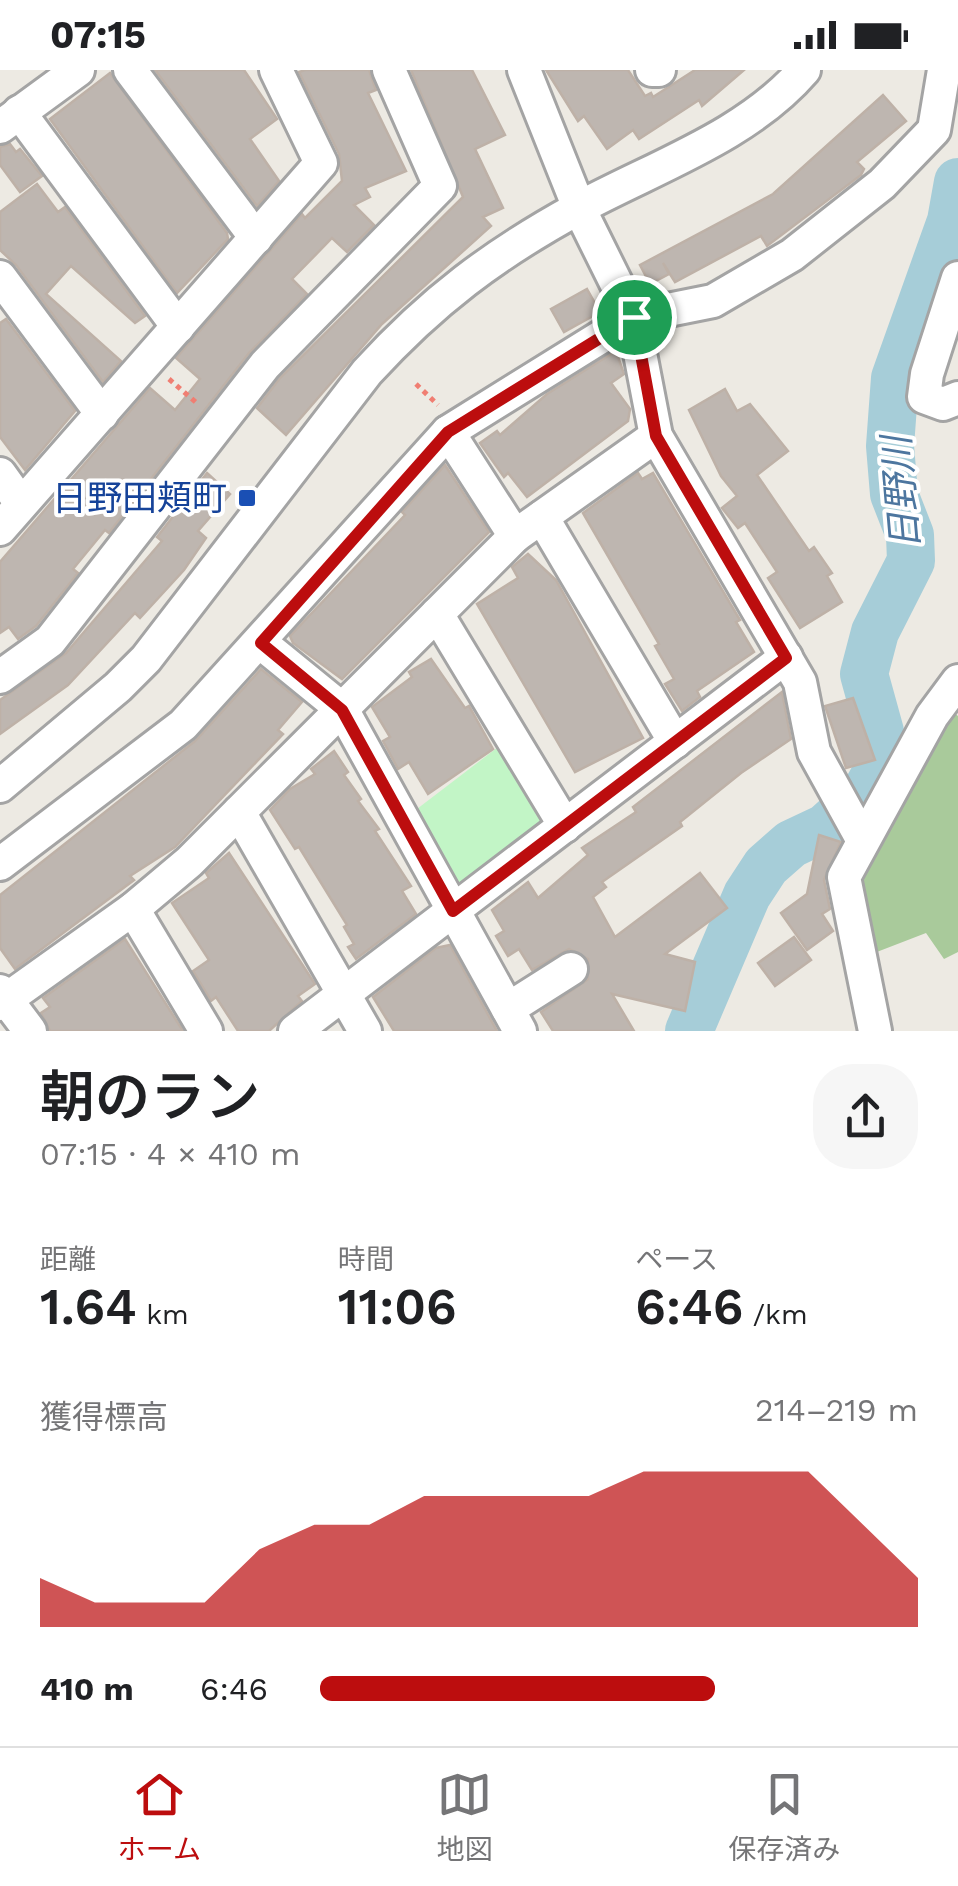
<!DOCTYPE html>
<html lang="ja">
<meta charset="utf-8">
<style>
body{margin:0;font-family:"Work Sans","Noto Sans JP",sans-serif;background:#f6f6f6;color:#202124;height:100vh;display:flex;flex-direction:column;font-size:38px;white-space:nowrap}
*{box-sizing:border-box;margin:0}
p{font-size:32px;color:#757577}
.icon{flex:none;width:55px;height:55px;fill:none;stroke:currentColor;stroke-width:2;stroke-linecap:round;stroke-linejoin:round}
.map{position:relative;height:961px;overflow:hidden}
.sheet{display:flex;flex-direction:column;background:#fff;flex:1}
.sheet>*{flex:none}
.pin{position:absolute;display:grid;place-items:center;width:85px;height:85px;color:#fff;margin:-42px;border:5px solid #fff;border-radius:50%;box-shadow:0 2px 10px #0007}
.round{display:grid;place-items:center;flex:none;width:105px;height:105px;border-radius:40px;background:#f6f6f6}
.summary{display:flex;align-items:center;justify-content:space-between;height:170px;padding:0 40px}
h1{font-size:55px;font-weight:600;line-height:75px}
.figures{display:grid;grid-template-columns:repeat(3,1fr);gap:15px;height:170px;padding:10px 40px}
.figures div{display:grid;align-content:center}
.figures b{font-size:50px;font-weight:600}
.figures small{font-size:28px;font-weight:400}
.figures p{font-size:28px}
.chart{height:280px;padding:20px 40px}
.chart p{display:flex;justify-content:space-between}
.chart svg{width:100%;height:180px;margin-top:10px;fill:#bc0d0e;opacity:.7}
ul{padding:0 40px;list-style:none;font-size:32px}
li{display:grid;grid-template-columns:160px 120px 1fr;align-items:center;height:75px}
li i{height:25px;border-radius:12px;background:#bc0d0e}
.status{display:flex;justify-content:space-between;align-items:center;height:70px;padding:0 50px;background:#fff;direction:ltr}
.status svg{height:28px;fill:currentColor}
.dock{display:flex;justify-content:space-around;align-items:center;height:140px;border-top:2px solid #e0e0e0;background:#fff;font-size:28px;color:#757577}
.dock a{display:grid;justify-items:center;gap:5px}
.dock .active{color:#bc0d0e}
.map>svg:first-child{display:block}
.forest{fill:#a9ca9b}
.park{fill:#c2f5c6}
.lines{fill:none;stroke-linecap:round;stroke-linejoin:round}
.river{stroke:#a6cdd8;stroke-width:48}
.building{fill:#beb6b0;stroke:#beb1a7;stroke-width:2.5}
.minor-casing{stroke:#a4a4a4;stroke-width:38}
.path{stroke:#f07e72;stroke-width:5;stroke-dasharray:5 5;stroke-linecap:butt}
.minor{stroke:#fff;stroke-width:32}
.route-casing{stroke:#fff;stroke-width:20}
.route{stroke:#bc0d0e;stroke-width:12}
.transit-dot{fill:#1a4fb4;stroke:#fff;stroke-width:4}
.labels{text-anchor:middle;stroke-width:8;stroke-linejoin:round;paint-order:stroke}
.transit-label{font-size:35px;fill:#164399;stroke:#fff;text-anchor:end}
.water-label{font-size:38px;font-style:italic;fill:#4d769f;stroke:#fff}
</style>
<div class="status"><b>07:15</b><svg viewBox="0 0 49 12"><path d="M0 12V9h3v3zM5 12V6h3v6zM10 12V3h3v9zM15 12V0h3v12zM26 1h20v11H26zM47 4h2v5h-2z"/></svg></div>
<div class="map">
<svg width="958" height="961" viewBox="0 0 958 961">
<rect width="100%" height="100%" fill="#edeae3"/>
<path class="forest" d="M 952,641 L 958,646 L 958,882 L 944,889 L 926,863 L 869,885 L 856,818 Z"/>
<path class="park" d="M 502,674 L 541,743 L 539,758 L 464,815 L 453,814 L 413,742 Z"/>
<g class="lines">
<path class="river" d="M 689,961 L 747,825 L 766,796 L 791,774 L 825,758 L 866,721 L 880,696 L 880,662 L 864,604 L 875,562 L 911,491 L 910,465 L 894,424 L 890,376 L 895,308 L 951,151 L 958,112"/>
</g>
<g class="building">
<path d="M 155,0 L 244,0 L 277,49 L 250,69 L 279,111 L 257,136 Z"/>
<path d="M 305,0 L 369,0 L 376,20 L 368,23 L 406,101 L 365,118 L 370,127 L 354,135 L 374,155 L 347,182 L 332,168 L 292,209 L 307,224 L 249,283 L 109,463 L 105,460 L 73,499 L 78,503 L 36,556 L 18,569 L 9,557 L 0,563 L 0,492 L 150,318 L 175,340 L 200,309 L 176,288 L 302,144 L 305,148 L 342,111 L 339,84 L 299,2 Z"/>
<path d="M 411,0 L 472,0 L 505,65 L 475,79 L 503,138 L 483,147 L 491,156 L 382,254 L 286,365 L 257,338 L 280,308 L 463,127 Z"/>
<path d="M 546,0 L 628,0 L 645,26 L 651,23 L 653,27 L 695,0 L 744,0 L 702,36 L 699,30 L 639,69 L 633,60 L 607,79 L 584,46 L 578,51 Z"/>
<path d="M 110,3 L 227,163 L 228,169 L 177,223 L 50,49 Z"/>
<path d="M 883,25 L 906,51 L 857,92 L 864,99 L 861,105 L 767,176 L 761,166 L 675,212 L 663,193 L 669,204 L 650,214 L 640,195 L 773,124 Z"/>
<path d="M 10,74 L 16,82 L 20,79 L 42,106 L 20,122 L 0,95 L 0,77 Z"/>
<path d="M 37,114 L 58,142 L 65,137 L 145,246 L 135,253 L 71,196 L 46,224 L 121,291 L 103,312 L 16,195 L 0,180 L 0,142 Z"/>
<path d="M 587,219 L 600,242 L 564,262 L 551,239 Z"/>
<path d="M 6,249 L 75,341 L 25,400 L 0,367 L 0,253 Z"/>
<path d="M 616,281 L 624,304 L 611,313 L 630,339 L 628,351 L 527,427 L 508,403 L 504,407 L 480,373 L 497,361 L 500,365 L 547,324 Z"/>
<path d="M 725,319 L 737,341 L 750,334 L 788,381 L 757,405 L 809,481 L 814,477 L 832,503 L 827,506 L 842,532 L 800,558 L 768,508 L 777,502 L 745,453 L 738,458 L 722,438 L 737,426 L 721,406 L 689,340 Z"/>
<path d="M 445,395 L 489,462 L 342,609 L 293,573 L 290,566 L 405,445 L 402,442 Z"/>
<path d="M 207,403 L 230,424 L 198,461 L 206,468 L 184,500 L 140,548 L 135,543 L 68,615 L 0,664 L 0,630 L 66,583 L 162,471 L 157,467 Z"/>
<path d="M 638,403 L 642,409 L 653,403 L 740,550 L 736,552 L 754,582 L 697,621 L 700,627 L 682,641 L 665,614 L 674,609 L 655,576 L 659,574 L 583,443 Z"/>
<path d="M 528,484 L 556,510 L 643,668 L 575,702 L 477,534 L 518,508 L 512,497 Z"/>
<path d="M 431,589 L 465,638 L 469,636 L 493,679 L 428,724 L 409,692 L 398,699 L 383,671 L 390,667 L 372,637 L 412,607 L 409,602 Z"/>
<path d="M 261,599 L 302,632 L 278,660 L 283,664 L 175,777 L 130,806 L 134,810 L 15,899 L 0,878 L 0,825 L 195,671 Z"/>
<path d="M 782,622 L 791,669 L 741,703 L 680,752 L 682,756 L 602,812 L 606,817 L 593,827 L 615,867 L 700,803 L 727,838 L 665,884 L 695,892 L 685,941 L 612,924 L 634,961 L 553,961 L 541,942 L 588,909 L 588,889 L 569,879 L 532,900 L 519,879 L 508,886 L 496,866 L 504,861 L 492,840 L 528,812 L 538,828 L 588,785 L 582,778 L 636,742 L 633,737 Z"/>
<path d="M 853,628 L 875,690 L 846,698 L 825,636 Z"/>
<path d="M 334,681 L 348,702 L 344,705 L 361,729 L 358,731 L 379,759 L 375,761 L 411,816 L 402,821 L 416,844 L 356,889 L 348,877 L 354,874 L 344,857 L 347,855 L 299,777 L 295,779 L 270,740 L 290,719 L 315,704 L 311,699 Z"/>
<path d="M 819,765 L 841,772 L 824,810 L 830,839 L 822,844 L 833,861 L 807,880 L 781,843 L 807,824 Z"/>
<path d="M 229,783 L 315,914 L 298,926 L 302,931 L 269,961 L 238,961 L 216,927 L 211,931 L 193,901 L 209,890 L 172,833 L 209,808 L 206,803 Z"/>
<path d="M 794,867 L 811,890 L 775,916 L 758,893 Z"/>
<path d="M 125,869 L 183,961 L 50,961 L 41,943 L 50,937 L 43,928 Z"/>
<path d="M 450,875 L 497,961 L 394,961 L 373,927 L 436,878 Z"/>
</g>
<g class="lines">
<g class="minor-casing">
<g id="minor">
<path d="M 130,0 L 256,168"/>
<path d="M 524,0 L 579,138 L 633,247 L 656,366 L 800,612 L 814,682 L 862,769"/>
<path d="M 652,0 L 659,0"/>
<path d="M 19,42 L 178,257"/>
<path d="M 0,57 L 78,0"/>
<path d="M 0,207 L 102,344"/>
<path d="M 958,208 L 927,304 L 924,327 L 943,334 L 958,328"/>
<path d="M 448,362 L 515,466"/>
<path d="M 0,404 L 20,432"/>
<path d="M 542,447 L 675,672"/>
<path d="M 0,459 L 321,93 L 276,0"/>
<path d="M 437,544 L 565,756"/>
<path d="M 261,573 L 342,639 L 520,961"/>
<path d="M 0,607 L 50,571 L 265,295 L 440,116 L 389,0"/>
<path d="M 0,716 L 118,617 L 146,589 L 367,302 C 432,231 493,185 577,139 C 654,97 746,67 804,0"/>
<path d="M 239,742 L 365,961"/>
<path d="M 0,794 L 183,655 L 448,362 L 633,247 L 713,231 L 792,185 L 882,114 L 934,60 L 944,0"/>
<path d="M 133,839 L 206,961"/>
<path d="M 0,921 L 30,961"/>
<path d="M 0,934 L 133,839 L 189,792 L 515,466 L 656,366"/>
<path d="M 508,939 L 571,899"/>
<path d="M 295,961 L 786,587"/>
<path d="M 875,961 L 844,807 L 932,646 L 958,611"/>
</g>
</g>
<g class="path">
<path d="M 169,309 L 199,335"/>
<path d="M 416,314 L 438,335"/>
</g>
<use href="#minor" class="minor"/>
</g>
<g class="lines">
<g class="route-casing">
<path id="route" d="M 634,247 L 656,366 L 786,588 L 453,841 L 342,640 L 261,573 L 448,362 Z"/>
</g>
<use href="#route" class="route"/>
</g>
<rect class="transit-dot" x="237" y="418" width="20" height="20" rx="5"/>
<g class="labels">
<g class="transit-label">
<text x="227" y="440">日野田頬町</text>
</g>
<g class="water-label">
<text transform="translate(901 423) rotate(-95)" y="13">日野川</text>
</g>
</g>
</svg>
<div class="pin" style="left:634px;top:247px;background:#1e9e55"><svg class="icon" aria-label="arrive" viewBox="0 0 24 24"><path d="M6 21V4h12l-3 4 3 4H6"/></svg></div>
</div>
<section class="sheet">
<div class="summary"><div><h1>朝のラン</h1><p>07:15 · 4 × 410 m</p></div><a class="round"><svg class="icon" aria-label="share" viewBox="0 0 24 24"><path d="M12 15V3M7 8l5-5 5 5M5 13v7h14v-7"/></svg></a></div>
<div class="figures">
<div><p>距離</p><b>1.64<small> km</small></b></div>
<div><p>時間</p><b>11:06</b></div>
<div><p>ペース</p><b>6:46<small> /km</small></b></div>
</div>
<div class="chart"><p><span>獲得標高</span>214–219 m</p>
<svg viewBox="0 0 160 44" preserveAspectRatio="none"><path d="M0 44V32L10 38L20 38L30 38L40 25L50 19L60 19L70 12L80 12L90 12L100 12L110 6L120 6L130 6L140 6L150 19L160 32V44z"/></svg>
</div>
<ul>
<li><b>410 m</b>6:46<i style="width:66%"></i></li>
</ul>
</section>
<nav class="dock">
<a class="active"><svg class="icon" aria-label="home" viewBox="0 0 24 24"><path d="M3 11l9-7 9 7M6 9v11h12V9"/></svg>ホーム</a>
<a><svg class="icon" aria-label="map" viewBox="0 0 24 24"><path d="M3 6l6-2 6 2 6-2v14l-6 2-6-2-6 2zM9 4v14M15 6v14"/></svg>地図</a>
<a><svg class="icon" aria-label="saved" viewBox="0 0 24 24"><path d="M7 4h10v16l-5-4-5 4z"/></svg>保存済み</a>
</nav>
